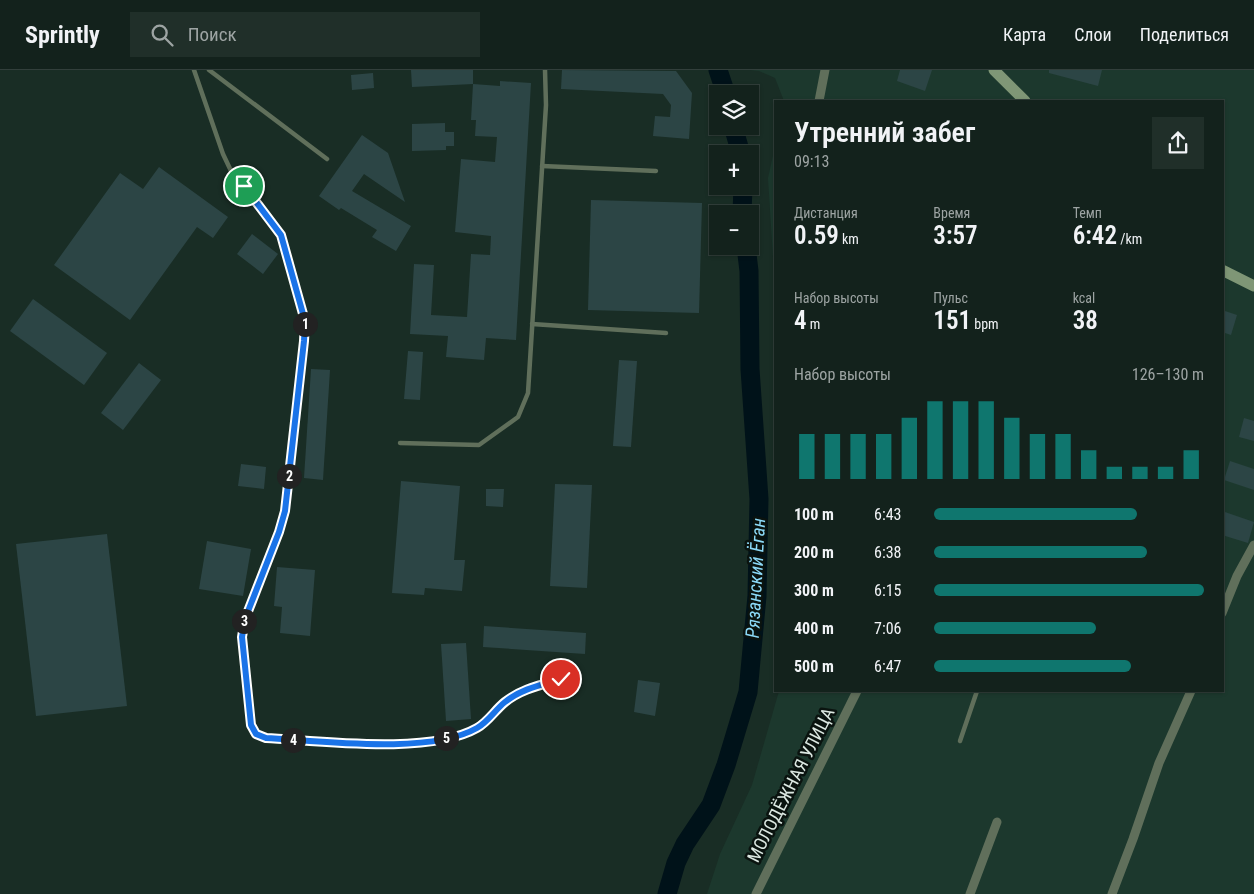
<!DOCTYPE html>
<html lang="ru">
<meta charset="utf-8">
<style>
body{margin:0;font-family:"Roboto Condensed",sans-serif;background:#202f29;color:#f1f3f6;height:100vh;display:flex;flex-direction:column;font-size:19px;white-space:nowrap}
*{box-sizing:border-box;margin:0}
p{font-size:16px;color:#9da4a3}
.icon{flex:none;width:28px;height:28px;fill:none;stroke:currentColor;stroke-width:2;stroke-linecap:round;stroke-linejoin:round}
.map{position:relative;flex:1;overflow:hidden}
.details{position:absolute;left:774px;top:30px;width:450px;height:592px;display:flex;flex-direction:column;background:#13221c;border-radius:0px;box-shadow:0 1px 4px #0004,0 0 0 1px #323f3b}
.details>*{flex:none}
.fabs{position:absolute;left:709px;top:15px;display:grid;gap:10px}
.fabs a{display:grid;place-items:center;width:50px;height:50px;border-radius:0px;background:#13221c;box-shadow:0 1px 4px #0004,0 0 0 1px #323f3b;font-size:25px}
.pin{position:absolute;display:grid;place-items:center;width:42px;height:42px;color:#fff;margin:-21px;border:2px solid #fff;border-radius:50%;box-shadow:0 1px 5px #0007}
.km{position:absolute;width:25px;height:25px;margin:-12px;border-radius:50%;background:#222;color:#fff;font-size:14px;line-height:25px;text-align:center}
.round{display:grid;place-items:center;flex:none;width:52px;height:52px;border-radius:0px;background:#202f29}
.headline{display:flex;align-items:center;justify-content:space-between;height:85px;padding:0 20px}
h1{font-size:28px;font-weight:600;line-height:38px}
.figures{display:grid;grid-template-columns:repeat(3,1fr);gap:8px;height:85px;padding:5px 20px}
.figures div{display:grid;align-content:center}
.figures b{font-size:25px;font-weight:600}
.figures small{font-size:14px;font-weight:400}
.figures p{font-size:14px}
.chart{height:140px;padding:10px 20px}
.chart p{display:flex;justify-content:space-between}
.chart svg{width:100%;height:90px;margin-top:5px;stroke:#0f766e;stroke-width:6}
ul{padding:0 20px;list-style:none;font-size:16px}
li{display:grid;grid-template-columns:80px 60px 1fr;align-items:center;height:38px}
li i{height:12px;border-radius:6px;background:#0f766e}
header{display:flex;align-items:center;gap:30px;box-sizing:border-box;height:70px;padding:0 25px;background:#13221c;border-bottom:1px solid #323f3b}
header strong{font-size:24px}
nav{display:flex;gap:28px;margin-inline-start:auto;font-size:18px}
.search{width:350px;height:45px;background:#202f29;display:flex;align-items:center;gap:12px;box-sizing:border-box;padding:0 18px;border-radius:0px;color:#9da4a3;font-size:19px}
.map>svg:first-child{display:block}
.built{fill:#1c382d}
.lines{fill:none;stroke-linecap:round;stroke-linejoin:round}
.river{stroke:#001219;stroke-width:19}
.building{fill:#2c4545}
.service{stroke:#606f5b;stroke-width:4.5}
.minor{stroke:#606f5b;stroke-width:9}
.secondary{stroke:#7f9676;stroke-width:11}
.route-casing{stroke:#fff;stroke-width:10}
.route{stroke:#1a73e8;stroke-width:6}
.labels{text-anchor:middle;stroke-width:5;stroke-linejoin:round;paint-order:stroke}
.street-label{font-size:18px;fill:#dce8e2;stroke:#0a130f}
.water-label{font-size:19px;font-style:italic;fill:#8cdaf8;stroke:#0a130f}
</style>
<header>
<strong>Sprintly</strong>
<div class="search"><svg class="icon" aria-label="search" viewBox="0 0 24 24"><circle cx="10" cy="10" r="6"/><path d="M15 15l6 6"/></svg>Поиск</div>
<nav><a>Карта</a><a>Слои</a><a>Поделиться</a></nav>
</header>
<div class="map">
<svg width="1254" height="824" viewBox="0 0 1254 824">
<rect width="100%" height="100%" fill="#192d25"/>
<g class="built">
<path d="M 750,0 L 1254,0 L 1254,824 L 707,824 L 720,784 L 752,715 L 779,621 L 1222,621 L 1222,31 L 784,31 L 775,8 L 759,1 Z"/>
<path d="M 775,76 L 775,219 L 768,108 Z"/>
</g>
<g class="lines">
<g class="river">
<path d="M 718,0 L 726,24"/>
<path d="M 733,56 L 741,84"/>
<path d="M 742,144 L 743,116"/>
<path d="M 667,824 L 676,793 L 685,774 L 711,735 L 726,695 L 748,622 L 757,526 L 759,429 L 750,299 L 749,201 L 746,176"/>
</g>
</g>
<g class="building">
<path d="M 411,0 L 473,0 L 473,14 L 500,16 L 500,11 L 531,13 L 516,270 L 486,268 L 484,290 L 446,287 L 448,266 L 410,264 L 414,194 L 434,195 L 431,245 L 467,247 L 471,184 L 490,185 L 491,166 L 455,162 L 461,89 L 495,92 L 497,67 L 475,66 L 476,50 L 471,50 L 473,14 L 412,17 Z"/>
<path d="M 562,0 L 676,1 L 692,23 L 689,69 L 653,66 L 655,46 L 670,47 L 671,35 L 663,24 L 561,19 Z"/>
<path d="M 900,0 L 932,0 L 925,21 L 897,11 Z"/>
<path d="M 1049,0 L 1102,0 L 1098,16 L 1049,3 Z"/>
<path d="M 373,3 L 374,18 L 352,20 L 351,5 Z"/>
<path d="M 445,53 L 445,62 L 454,62 L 454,76 L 446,76 L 446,80 L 412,81 L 412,54 Z"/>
<path d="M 362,65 L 388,83 L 405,132 L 364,104 L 352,121 L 411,156 L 396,181 L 372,167 L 377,160 L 341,138 L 339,140 L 319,126 Z"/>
<path d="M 159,97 L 228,147 L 213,168 L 197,157 L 130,250 L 54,195 L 120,103 L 143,119 Z"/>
<path d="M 591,130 L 702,133 L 699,243 L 588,240 Z"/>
<path d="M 252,164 L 278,184 L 263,204 L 237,184 Z"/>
<path d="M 33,229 L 107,283 L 84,315 L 10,261 Z"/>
<path d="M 1222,240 L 1237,245 L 1231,265 L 1222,262 Z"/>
<path d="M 408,281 L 423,282 L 420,330 L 404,329 Z"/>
<path d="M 619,290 L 637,291 L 631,377 L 613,376 Z"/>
<path d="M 139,293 L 161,310 L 123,360 L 101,343 Z"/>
<path d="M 311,299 L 330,300 L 323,410 L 304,408 Z"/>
<path d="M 1244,348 L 1254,351 L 1254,371 L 1239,367 Z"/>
<path d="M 1230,391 L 1254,399 L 1254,420 L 1224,410 Z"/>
<path d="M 241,394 L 266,397 L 264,419 L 238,416 Z"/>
<path d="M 401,411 L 460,416 L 454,490 L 465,490 L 462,521 L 425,518 L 424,525 L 392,523 Z"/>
<path d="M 555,414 L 592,415 L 587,518 L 550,516 Z"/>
<path d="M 486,419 L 504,419 L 503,437 L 486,436 Z"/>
<path d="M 1222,441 L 1254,452 L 1248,473 L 1222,465 Z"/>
<path d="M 107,464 L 127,636 L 36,646 L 16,474 Z"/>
<path d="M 207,471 L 251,479 L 243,526 L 199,519 Z"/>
<path d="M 277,497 L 315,500 L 310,566 L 280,563 L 282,537 L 274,536 Z"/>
<path d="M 484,556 L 586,563 L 585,584 L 483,577 Z"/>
<path d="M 466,573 L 471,649 L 446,651 L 441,574 Z"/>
<path d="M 638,610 L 660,613 L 655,646 L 634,642 Z"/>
</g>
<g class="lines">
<g class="service">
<path d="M 194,0 L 223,84 L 232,103 L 281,165 L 305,251 L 304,271 L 285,441 L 279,462 L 245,549 L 242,567 L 251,655 L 256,664 L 266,669 L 391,675 L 427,672 L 459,666 L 478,658 L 505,632 L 521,621 L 561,609"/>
<path d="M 209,0 L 327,89"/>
<path d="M 542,96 L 656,101"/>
<path d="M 532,254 L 666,263"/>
<path d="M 400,373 L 479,375 L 518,347 L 528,323 L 546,35 L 545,0"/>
<path d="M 960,671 L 977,621"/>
</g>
<g class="minor">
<path d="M 819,31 L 825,0"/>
<path d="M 1222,543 L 1237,506 L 1254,475"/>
<path d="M 756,824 L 857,621"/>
<path d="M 970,824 L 997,752"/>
<path d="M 1112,824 L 1133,769 L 1159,693 L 1191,621"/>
</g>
<g class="secondary">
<path d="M 994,0 L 1025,31"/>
<path d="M 1222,200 L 1254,216"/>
</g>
</g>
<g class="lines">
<g class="route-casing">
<path id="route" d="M 244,116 L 281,165 L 305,251 L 304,271 L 285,441 L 279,462 L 245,549 L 242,567 L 251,655 L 256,664 L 266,668 C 321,671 430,685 477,658 C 488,652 495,640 505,632 C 521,619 541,615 561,609"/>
</g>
<use href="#route" class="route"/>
</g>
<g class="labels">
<g class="street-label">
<text transform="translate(791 715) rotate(-63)" y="6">МОЛОДЁЖНАЯ УЛИЦА</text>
</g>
<g class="water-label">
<text transform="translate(755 508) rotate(-87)" y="7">Рязанский Ёган</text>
</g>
</g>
</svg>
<div class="fabs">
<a><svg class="icon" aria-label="layers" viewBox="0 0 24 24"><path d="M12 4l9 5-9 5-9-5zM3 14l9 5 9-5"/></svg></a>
<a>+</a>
<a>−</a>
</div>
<div class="pin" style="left:244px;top:116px;background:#1e9e55"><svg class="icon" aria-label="arrive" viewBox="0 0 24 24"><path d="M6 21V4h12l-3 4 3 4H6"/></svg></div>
<div class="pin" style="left:561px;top:609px;background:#d93025"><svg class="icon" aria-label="check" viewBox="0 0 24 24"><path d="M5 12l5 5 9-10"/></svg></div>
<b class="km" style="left:305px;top:254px">1</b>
<b class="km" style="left:289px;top:406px">2</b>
<b class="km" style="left:244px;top:551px">3</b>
<b class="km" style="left:293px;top:670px">4</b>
<b class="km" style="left:446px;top:668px">5</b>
<section class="details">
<div class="headline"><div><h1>Утренний забег</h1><p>09:13</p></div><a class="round"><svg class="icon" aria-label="share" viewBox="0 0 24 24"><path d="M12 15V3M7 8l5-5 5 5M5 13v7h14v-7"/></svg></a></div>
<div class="figures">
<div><p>Дистанция</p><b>0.59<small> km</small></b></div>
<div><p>Время</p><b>3:57</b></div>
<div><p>Темп</p><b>6:42<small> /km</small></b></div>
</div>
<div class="figures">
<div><p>Набор высоты</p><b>4<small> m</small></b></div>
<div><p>Пульс</p><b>151<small> bpm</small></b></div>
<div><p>kcal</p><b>38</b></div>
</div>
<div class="chart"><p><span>Набор высоты</span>126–130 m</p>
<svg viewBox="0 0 160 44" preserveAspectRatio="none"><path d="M5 44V22M15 44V22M25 44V22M35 44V22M45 44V14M55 44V6M65 44V6M75 44V6M85 44V14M95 44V22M105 44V22M115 44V30M125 44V38M135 44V38M145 44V38M155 44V30"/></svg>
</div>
<ul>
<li><b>100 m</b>6:43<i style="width:75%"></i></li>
<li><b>200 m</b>6:38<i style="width:79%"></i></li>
<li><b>300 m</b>6:15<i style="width:100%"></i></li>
<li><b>400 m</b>7:06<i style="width:60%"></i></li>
<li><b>500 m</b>6:47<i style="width:73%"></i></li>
</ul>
</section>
</div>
